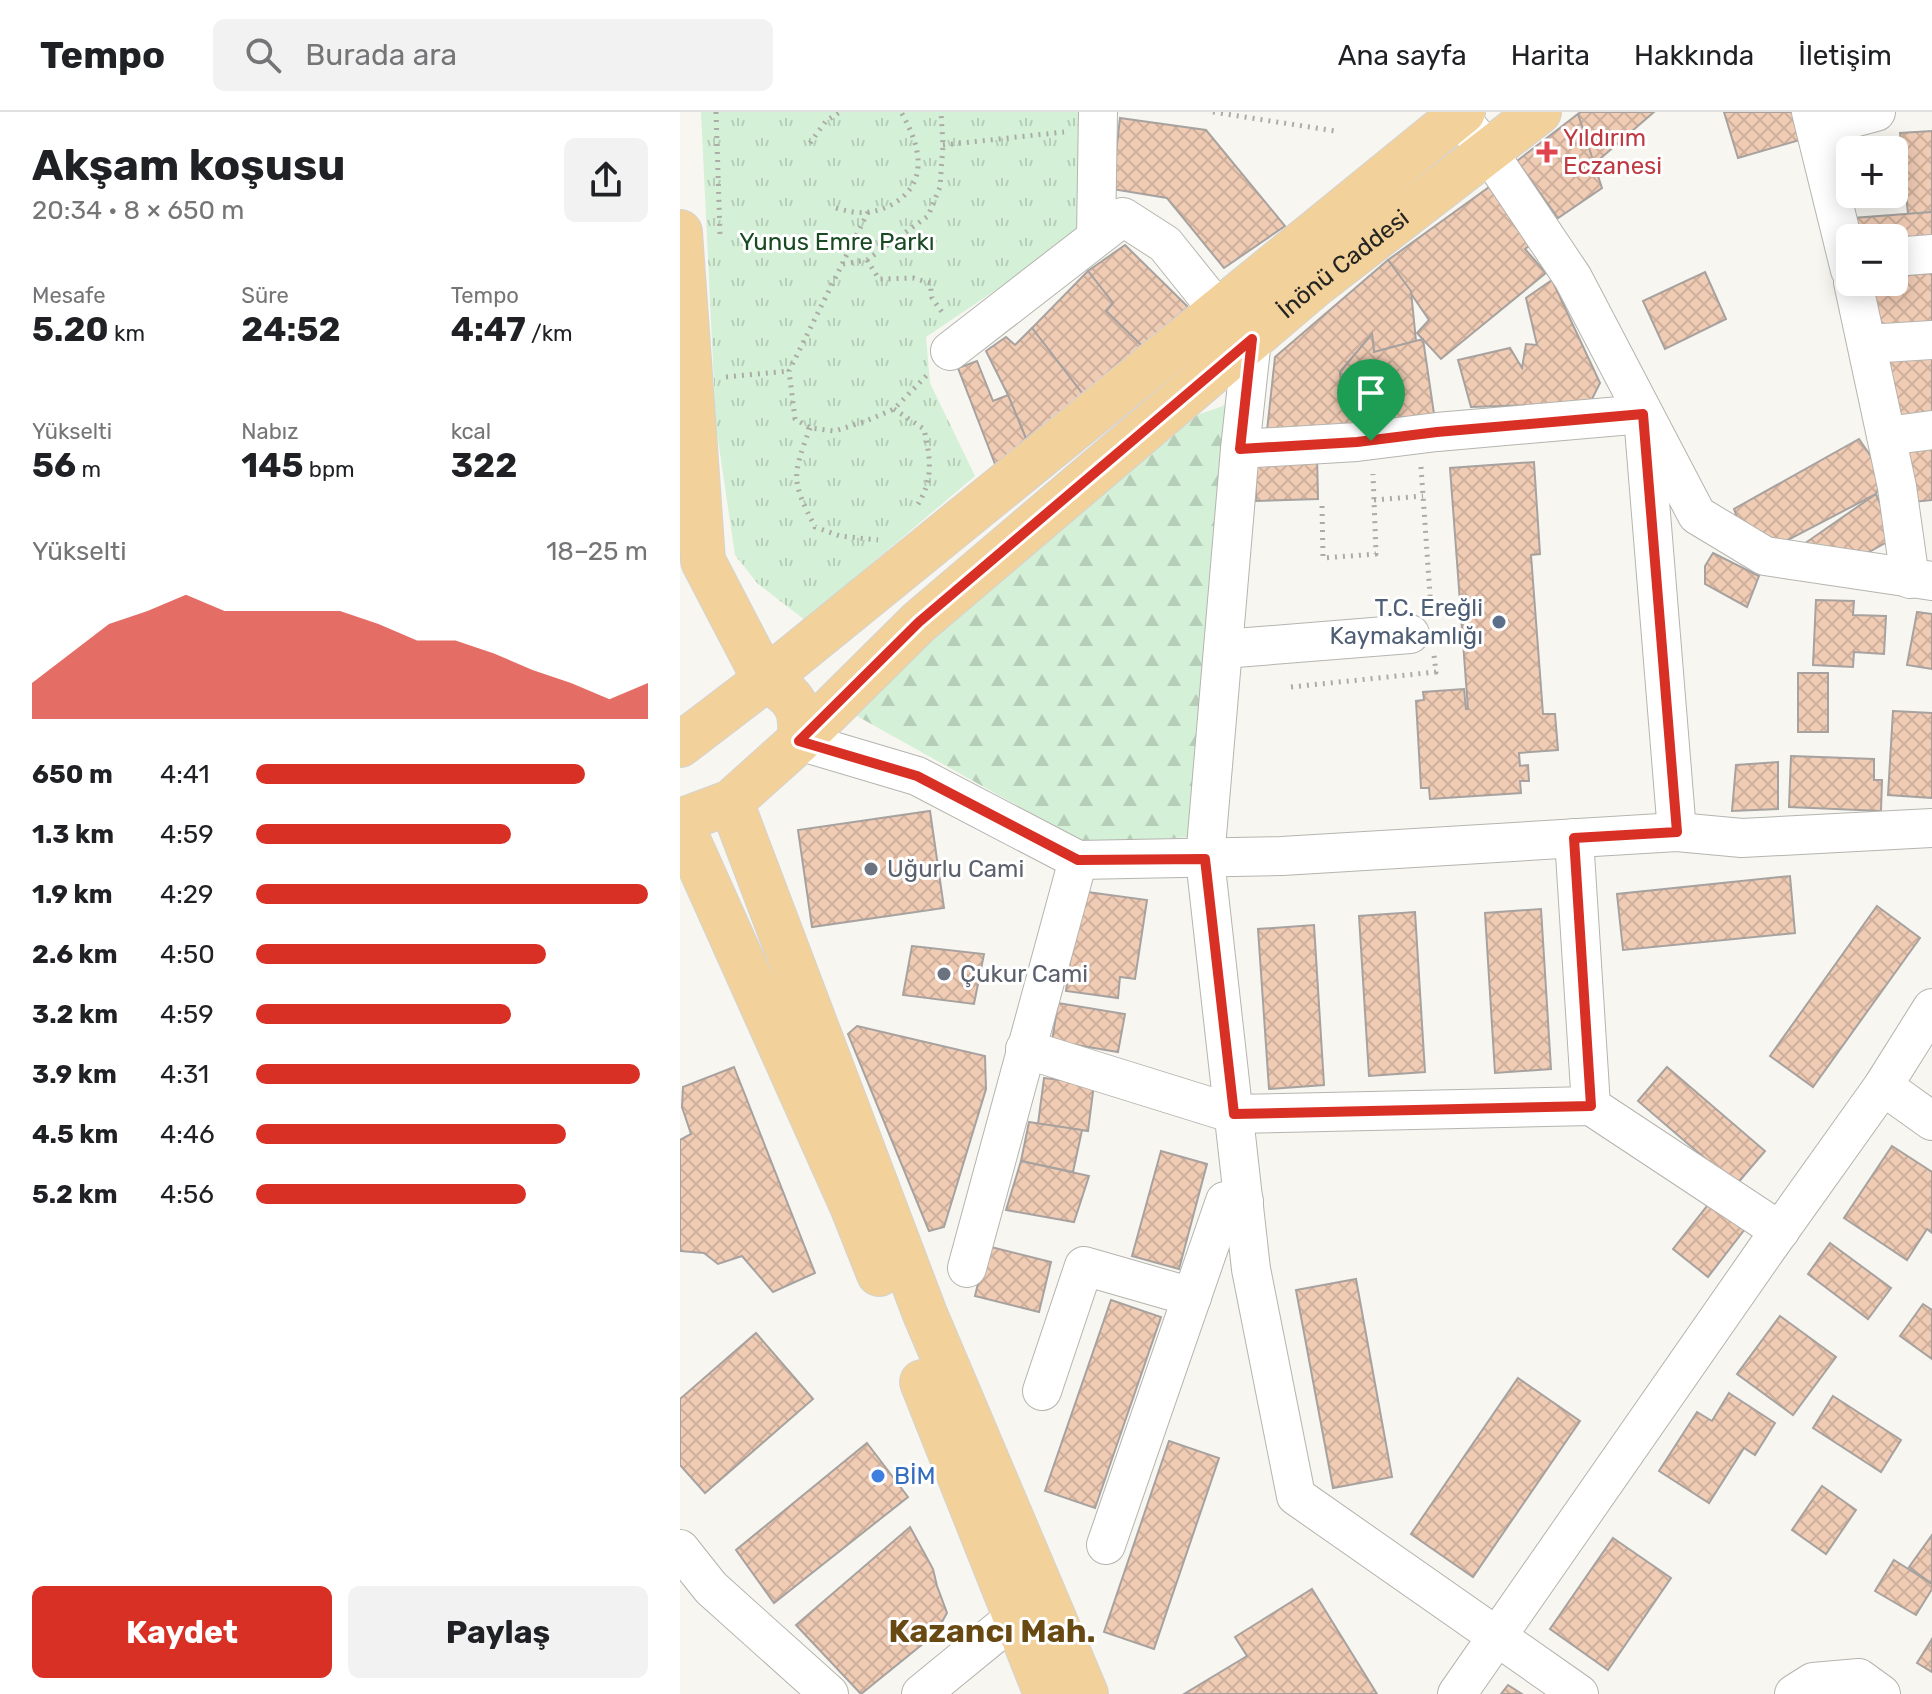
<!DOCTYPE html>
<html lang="tr">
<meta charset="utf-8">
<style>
body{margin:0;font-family:Rubik,sans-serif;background:#f2f2f2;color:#202124;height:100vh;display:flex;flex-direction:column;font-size:30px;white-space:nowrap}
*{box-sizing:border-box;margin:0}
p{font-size:26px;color:#757577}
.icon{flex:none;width:44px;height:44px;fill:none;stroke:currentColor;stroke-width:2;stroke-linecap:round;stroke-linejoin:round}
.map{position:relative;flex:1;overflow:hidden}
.details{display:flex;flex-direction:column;background:#fff;width:680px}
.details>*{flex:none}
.buttons{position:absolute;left:1156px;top:24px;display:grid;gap:16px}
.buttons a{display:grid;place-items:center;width:72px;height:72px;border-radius:12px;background:#fff;box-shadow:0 4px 20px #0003;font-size:40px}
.pin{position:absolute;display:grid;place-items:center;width:68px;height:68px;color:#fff;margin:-82px -34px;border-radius:50% 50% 50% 0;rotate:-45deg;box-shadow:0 0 8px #0007}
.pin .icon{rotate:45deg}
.round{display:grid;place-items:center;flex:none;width:84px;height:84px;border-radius:12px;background:#f2f2f2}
.summary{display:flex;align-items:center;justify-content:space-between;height:136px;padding:0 32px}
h1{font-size:44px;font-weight:700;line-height:60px}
.stats{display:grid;grid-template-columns:repeat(3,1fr);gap:12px;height:136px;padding:8px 32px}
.stats div{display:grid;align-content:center}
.stats b{font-size:34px;font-weight:700}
.stats small{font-size:22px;font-weight:400}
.stats p{font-size:22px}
.chart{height:224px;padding:16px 32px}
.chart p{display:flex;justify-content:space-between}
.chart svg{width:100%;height:144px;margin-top:8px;fill:#d93025;opacity:.7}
.button{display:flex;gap:16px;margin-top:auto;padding:16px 32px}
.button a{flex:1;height:92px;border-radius:12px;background:#d93025;color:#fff;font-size:32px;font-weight:700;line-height:92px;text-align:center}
.button a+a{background:#f2f2f2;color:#202124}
ul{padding:0 32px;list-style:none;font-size:26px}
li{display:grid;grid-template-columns:128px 96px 1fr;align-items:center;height:60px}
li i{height:20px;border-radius:10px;background:#d93025}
header{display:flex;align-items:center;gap:48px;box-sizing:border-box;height:112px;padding:0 40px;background:#fff;border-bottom:2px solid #e0e0e0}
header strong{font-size:38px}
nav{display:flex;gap:44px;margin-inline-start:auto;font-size:28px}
.search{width:560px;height:72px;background:#f2f2f2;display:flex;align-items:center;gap:20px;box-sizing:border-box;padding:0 28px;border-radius:12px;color:#757577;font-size:30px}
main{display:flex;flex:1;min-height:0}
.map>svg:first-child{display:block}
.grass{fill:url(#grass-tufts)}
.forest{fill:url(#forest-firs)}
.building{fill:url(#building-cross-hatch);stroke:#a7a29f;stroke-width:2}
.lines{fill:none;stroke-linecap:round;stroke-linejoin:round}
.minor-casing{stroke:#b5b4af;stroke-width:40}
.major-casing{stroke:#d3d3d3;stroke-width:46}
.path{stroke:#acaca7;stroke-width:5;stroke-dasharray:2 6;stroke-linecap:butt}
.minor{stroke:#fff;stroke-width:38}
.major{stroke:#f3d19a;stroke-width:44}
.route-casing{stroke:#fff;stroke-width:16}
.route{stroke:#d93025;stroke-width:10}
.health-dot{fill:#e0444e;stroke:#fff;stroke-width:3}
.service-dot{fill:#5c6f8a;stroke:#fff;stroke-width:3}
.worship-dot{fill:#6b7280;stroke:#fff;stroke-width:3}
.shop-dot{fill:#3f7fe0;stroke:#fff;stroke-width:3}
.labels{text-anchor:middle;stroke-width:6;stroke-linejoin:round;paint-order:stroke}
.health-label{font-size:24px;fill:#be3a42;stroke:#fff;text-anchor:start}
.park-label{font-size:24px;fill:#194a24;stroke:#fff}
.street-label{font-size:24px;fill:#242422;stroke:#fff}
.service-label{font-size:24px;fill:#4e5e75;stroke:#fff;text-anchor:end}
.worship-label{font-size:24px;fill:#5b616d;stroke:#fff;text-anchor:start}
.shop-label{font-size:24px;fill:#366cbe;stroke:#fff;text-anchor:start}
.district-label{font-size:32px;font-weight:bold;fill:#684912;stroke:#fff}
</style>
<header>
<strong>Tempo</strong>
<div class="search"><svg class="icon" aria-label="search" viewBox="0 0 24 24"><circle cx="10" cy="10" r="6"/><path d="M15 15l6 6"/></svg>Burada ara</div>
<nav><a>Ana sayfa</a><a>Harita</a><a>Hakkında</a><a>İletişim</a></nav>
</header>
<main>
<section class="details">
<div class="summary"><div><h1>Akşam koşusu</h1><p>20:34 · 8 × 650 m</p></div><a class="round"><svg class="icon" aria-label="share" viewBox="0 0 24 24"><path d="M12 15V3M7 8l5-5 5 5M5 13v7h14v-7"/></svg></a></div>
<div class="stats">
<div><p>Mesafe</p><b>5.20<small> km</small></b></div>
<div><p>Süre</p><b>24:52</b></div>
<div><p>Tempo</p><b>4:47<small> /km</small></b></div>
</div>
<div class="stats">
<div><p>Yükselti</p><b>56<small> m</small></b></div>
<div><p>Nabız</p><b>145<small> bpm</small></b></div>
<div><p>kcal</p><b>322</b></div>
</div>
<div class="chart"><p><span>Yükselti</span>18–25 m</p>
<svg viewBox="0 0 160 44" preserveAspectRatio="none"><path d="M0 44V33L10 24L20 15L30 11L40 6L50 11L60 11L70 11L80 11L90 15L100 20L110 20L120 24L130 29L140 33L150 38L160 33V44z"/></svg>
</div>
<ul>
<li><b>650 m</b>4:41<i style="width:84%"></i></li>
<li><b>1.3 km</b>4:59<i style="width:65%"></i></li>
<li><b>1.9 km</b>4:29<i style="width:100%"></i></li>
<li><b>2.6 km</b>4:50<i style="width:74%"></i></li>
<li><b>3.2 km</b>4:59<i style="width:65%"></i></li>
<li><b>3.9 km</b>4:31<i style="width:98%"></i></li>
<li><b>4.5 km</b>4:46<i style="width:79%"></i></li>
<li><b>5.2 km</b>4:56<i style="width:69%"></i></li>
</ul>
<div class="button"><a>Kaydet</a><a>Paylaş</a></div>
</section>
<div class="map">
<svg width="1252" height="1582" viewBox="0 0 1252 1582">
<defs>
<pattern id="grass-tufts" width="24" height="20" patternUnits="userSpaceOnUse" patternTransform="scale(2)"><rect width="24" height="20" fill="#d4f0d7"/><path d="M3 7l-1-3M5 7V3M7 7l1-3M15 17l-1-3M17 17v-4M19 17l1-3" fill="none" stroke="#b6ceb8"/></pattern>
<pattern id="forest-firs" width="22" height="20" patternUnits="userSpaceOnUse" patternTransform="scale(2)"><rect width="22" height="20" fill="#d4f0d7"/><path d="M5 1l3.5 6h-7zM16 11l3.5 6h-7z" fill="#b6ceb8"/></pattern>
<pattern id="building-cross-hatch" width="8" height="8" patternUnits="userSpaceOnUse" patternTransform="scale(2)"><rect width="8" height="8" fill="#f1ccb5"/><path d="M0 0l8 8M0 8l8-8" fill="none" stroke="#ceaf9b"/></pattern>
</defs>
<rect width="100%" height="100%" fill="#f7f6f0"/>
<path class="grass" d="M 21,0 L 400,0 L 402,120 L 246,225 L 250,271 L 295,364 L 125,508 L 78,472 L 55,443 L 36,314 Z"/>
<path class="forest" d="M 557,289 L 508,725 L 406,732 L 168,599 L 509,306 Z"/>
<g class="building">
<path d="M 901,0 L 974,0 L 914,52 L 898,2 Z"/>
<path d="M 1044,0 L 1114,0 L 1123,27 L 1058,46 Z"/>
<path d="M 898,2 L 922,76 L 878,106 L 837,49 Z"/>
<path d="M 440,6 L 526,18 L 605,114 L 544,156 L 487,86 L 432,77 Z"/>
<path d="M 1252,19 L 1252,100 L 1228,102 L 1220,21 Z"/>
<path d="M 812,73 L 853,131 L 845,137 L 866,161 L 761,247 L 737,221 L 749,208 L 708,148 Z"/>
<path d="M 1252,100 L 1252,129 L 1177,126 L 1173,106 Z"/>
<path d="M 445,133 L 508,195 L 462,234 L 426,199 L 433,191 L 408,159 Z"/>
<path d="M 708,148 L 731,179 L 736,229 L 694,240 L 692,222 L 660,260 L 661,267 L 697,271 L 698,309 L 586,328 L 595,245 Z"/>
<path d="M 408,159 L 433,191 L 426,199 L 462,234 L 405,285 L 352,216 Z"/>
<path d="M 1025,160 L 1046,207 L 985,237 L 963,189 Z"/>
<path d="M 1252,161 L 1252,217 L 1197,221 L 1192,170 L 1214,170 L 1214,164 Z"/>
<path d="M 872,168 L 920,271 L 910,291 L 791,295 L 778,248 L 830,236 L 842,256 L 846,232 L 857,233 L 846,186 Z"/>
<path d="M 352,216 L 405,285 L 347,329 L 328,283 L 306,239 L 326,225 L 335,233 Z"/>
<path d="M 692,222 L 694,240 L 743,227 L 754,302 L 698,309 L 697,271 L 661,267 L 660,260 Z"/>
<path d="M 1252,242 L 1252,303 L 1211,306 L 1206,246 Z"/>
<path d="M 297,249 L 313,289 L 328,283 L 347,329 L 315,352 L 278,256 Z"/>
<path d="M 1179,327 L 1194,349 L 1201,370 L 1196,382 L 1104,430 L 1079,429 L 1059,411 L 1054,397 Z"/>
<path d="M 1252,330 L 1252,388 L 1233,390 L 1227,332 Z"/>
<path d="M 637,342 L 638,387 L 576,389 L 575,343 Z"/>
<path d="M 854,350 L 860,442 L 851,443 L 863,602 L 875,602 L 878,638 L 839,641 L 840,654 L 848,653 L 849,669 L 840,669 L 841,681 L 750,687 L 749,676 L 741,676 L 736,589 L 744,588 L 743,580 L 784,577 L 786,597 L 788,597 L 770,356 Z"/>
<path d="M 1196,382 L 1214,426 L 1173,449 L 1121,434 Z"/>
<path d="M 1033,441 L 1079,464 L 1067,495 L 1025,472 L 1025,454 Z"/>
<path d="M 1136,488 L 1174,489 L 1173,503 L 1206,504 L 1204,542 L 1174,540 L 1173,555 L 1133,553 Z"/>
<path d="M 1237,500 L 1252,502 L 1252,557 L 1227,553 Z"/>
<rect x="1118" y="561" width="30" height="59"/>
<path d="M 1213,599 L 1252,601 L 1252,686 L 1208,683 Z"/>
<path d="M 1111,644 L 1194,647 L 1194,668 L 1202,668 L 1201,699 L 1109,695 Z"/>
<path d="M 1098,650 L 1098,697 L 1052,699 L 1056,653 Z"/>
<path d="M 250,699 L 264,796 L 132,815 L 118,718 Z"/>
<path d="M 1110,764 L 1115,821 L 943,838 L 937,782 Z"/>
<path d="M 400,779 L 467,788 L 455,867 L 440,865 L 438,886 L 386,879 Z"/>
<path d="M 1197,794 L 1240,826 L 1133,975 L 1090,944 Z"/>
<path d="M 861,797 L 871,957 L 815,961 L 805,801 Z"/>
<path d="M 735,800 L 745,960 L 689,964 L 679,804 Z"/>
<path d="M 634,813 L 644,973 L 589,977 L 578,817 Z"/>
<path d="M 232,834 L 304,842 L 294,892 L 223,883 Z"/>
<path d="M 378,891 L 445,902 L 438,940 L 372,929 Z"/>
<path d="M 177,914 L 305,944 L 306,977 L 264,1115 L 249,1119 L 168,922 Z"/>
<path d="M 54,955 L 135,1161 L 93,1180 L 62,1144 L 38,1152 L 24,1141 L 0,1139 L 0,1028 L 11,1022 L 2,995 L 3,975 Z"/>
<path d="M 987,955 L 1085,1039 L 1056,1073 L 958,989 Z"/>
<path d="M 364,966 L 414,972 L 408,1019 L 358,1012 Z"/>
<path d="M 349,1010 L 402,1018 L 393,1060 L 341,1049 Z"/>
<path d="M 1212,1034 L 1252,1060 L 1252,1121 L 1247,1117 L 1227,1148 L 1164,1106 Z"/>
<path d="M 481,1039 L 527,1052 L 499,1157 L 452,1144 Z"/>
<path d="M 341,1049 L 409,1064 L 394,1110 L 326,1098 Z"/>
<path d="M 1031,1089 L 1065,1117 L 1028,1165 L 993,1137 Z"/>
<path d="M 1150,1131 L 1211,1176 L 1188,1207 L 1128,1162 Z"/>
<path d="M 307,1134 L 371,1150 L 359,1200 L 295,1184 Z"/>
<path d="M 676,1167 L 712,1365 L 653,1376 L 616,1178 Z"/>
<path d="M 431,1188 L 481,1205 L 415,1396 L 365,1379 Z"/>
<path d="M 1243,1192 L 1252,1198 L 1252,1247 L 1220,1224 Z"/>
<path d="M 1100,1204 L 1156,1245 L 1113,1303 L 1057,1262 Z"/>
<path d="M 76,1221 L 133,1287 L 25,1381 L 0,1353 L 0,1287 Z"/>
<path d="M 838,1266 L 900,1309 L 793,1465 L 731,1422 Z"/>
<path d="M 1049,1281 L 1095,1311 L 1075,1343 L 1064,1336 L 1029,1391 L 979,1359 L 1017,1300 L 1032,1309 Z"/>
<path d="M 1153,1284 L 1221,1328 L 1201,1360 L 1133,1316 Z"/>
<path d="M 489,1329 L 539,1346 L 474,1537 L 424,1520 Z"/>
<path d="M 187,1331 L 228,1385 L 94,1491 L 56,1438 Z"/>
<path d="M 1142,1374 L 1176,1398 L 1146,1442 L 1112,1418 Z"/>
<path d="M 230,1415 L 253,1457 L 257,1474 L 267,1501 L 255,1522 L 181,1582 L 116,1513 Z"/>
<path d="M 1252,1423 L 1252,1472 L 1229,1455 Z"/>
<path d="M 933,1426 L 991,1466 L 928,1558 L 870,1517 Z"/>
<path d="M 1214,1448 L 1252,1472 L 1252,1477 L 1236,1503 L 1195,1479 Z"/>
<path d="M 632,1477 L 697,1582 L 504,1582 L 567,1544 L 555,1525 Z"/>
<path d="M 1252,1527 L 1252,1560 L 1237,1551 Z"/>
<path d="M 828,1573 L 842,1582 L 821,1582 Z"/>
</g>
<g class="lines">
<g class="minor-casing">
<g id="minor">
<path d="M 780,0 L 779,4 L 809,41 L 893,166 L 1017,403 L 1085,444 L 1252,469"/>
<path d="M 1131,0 L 1170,158"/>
<path d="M 1136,16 L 1196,0"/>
<path d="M 416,125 L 418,0"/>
<path d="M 1214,145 L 1252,142"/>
<path d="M 1173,170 L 1217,375 L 1230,467"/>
<path d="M 572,227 L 560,337 L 525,747 L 571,1157 L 616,1384 L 899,1582"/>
<path d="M 1188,232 L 1252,228"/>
<path d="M 270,239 L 443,105 L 485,132 L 538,198"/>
<path d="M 964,316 L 997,720"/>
<path d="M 1207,324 L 1252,318"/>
<path d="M 560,337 L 677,330 L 757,320 L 963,302"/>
<path d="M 543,537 L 730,522"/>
<path d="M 119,629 L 237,664 L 398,748 L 602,744 L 997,720 L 1062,726 L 1252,716"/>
<path d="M 894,726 L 911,994 L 1100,1119"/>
<path d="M 345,937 L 554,1002 L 911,994"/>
<path d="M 1203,974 L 1252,1009"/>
<path d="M 287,1156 L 398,748"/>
<path d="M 362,1279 L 404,1154 L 512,1185"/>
<path d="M 426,1433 L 545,1089 L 564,1089"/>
<path d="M 0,1437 L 31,1476 L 149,1582"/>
<path d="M 241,1582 L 335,1505"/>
<path d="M 777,1582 L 1086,1138 L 1203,974 L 1252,896"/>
<path d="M 1114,1582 L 1133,1570 L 1179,1566 L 1201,1582"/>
</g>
</g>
<g class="major-casing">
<g id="major">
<path d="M 0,120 L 23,449 L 85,568 C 114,582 124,597 119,629"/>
<path d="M 0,633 L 85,568 L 783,0"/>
<path d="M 51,690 L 245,1202 L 406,1582"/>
<path id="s1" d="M 0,709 L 51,690 L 119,629 L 239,510 L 635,173 L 859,0"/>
<path d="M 0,710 L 172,1094 L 199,1162"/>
<path d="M 242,1270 L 366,1582"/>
</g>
</g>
<g class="path">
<path d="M 36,0 L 40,122"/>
<path d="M 533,0 L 655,19"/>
<path d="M 130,31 L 146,9 L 160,0"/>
<path d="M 263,33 L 384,20"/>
<path d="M 156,96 C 176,102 191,103 211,93 C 251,71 240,33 221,0"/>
<path d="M 188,100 L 109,259 L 115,307 L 130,316 L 155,319 L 186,309 L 214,297 L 247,263"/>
<path d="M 187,148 L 199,167 L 233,166 L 250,171 L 252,186 L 264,203"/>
<path d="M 163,152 L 187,148 L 248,104 L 260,75 L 263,33 L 261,0"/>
<path d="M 46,265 L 109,259"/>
<path d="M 214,297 L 244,317 C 251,349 254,368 235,397"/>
<path d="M 130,316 C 112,365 111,368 135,415 L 160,424 L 198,428"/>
<path d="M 741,355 L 751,497"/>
<path d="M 694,388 L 743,384"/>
<path d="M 642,394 L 643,446 L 696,442 L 693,362"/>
<path d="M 611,575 L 756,560 L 754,543"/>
</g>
<use href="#minor" class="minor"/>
<use href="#major" class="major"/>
</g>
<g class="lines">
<g class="route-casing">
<path id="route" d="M 572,227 L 560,337 L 677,330 L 757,320 L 963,302 L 997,720 L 894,726 L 911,994 L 554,1002 L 525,747 L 398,748 L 237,664 L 119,629 L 239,510 Z"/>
</g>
<use href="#route" class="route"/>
</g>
<path class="health-dot" d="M863 28h8v8h8v8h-8v8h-8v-8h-8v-8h8z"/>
<circle class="service-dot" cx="819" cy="510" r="8"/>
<g class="worship-dot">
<circle cx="191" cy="757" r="8"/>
<circle cx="264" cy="862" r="8"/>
</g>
<circle class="shop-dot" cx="198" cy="1364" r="8"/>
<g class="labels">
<g class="health-label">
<text x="883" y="34">Yıldırım<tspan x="883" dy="28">Eczanesi</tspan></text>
</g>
<g class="park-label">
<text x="157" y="138">Yunus Emre Parkı</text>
</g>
<g class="street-label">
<text dy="8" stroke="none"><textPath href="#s1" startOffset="870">İnönü Caddesi</textPath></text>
</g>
<g class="service-label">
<text x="803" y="504">T.C. Ereğli<tspan x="803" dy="28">Kaymakamlığı</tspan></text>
</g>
<g class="worship-label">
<text x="207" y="765">Uğurlu Cami</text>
<text x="280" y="870">Çukur Cami</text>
</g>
<g class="shop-label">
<text x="214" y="1372">BİM</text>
</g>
<g class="district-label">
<text x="312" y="1530">Kazancı Mah.</text>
</g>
</g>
</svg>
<div class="buttons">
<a>+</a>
<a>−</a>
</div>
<div class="pin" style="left:691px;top:329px;background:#1e9e55"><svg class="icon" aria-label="arrive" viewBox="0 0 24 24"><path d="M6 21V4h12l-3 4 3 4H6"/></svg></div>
</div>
</main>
